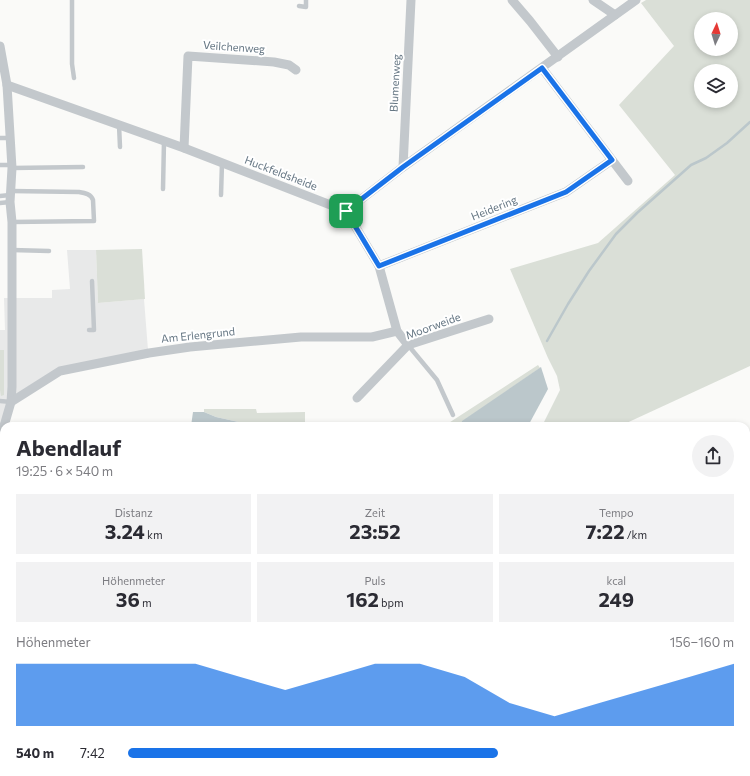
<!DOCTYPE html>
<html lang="de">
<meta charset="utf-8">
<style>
body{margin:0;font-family:Commissioner,sans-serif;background:#f2f2f3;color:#2b2b33;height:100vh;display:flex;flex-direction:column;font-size:15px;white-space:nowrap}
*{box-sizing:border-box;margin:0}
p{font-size:13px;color:#7c7c81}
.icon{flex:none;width:22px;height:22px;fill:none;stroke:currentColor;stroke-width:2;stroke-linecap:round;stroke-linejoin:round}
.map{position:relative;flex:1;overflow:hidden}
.panel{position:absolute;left:0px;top:422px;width:750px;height:354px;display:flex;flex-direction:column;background:#fff;border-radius:12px 12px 0 0;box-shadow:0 2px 6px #0003}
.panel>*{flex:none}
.needle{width:26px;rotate:4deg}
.buttons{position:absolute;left:694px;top:12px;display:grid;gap:8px}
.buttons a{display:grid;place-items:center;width:44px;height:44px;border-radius:50%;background:#fff;box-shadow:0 2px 6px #0003;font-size:20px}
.pin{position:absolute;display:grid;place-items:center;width:34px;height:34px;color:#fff;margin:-17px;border-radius:8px;box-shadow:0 2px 6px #0006}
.round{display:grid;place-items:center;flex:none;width:42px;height:42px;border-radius:21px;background:#f2f2f3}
.overview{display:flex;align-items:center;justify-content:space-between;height:68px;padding:0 16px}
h1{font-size:22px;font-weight:700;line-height:30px}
.figures{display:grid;grid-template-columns:repeat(3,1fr);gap:6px;height:68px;padding:4px 16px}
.figures div{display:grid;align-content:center;border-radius:0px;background:#f2f2f3;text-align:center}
.figures b{font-size:20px;font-weight:700}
.figures small{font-size:11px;font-weight:400}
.figures p{font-size:11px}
.chart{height:112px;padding:8px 16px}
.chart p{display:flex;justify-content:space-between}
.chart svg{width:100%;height:72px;margin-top:4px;fill:#1a73e8;opacity:.7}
ul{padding:0 16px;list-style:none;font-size:13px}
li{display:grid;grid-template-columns:64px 48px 1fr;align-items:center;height:30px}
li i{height:10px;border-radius:5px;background:#1a73e8}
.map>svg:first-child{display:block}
.built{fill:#e8e9e9}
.green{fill:#dadfd7;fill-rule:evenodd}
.water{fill:#bbc7cb}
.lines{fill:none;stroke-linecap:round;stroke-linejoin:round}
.stream{stroke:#bbc7cb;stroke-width:2.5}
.service{stroke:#c3c8cc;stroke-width:4.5}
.minor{stroke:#c3c8cc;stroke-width:9}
.tertiary{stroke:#c3c8cc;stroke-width:11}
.route-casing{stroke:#fff;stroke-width:8}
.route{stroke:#1a73e8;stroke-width:5}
.labels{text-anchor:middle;stroke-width:4;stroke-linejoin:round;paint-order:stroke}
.street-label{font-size:11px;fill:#657683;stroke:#fff}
</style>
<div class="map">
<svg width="750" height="776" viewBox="0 0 750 776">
<rect width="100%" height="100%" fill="#fafaf8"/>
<path class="built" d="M 67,250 L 96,250 L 98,303 L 144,299 L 148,350 L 58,368 L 24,389 L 0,426 L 0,330 L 5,330 L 4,298 L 52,298 L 52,290 L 70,289 Z"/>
<g class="green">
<path d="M 646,0 L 750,0 L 750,366 L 620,426 L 542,426 L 560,390 L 557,376 L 548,358 L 510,269 L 598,243 L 675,175 L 619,105 L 674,46 L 641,3 ZM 701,19 L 731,19 L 731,49 L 701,49 ZM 701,71 L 731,71 L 731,101 L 701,101 Z"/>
<path d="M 142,249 L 145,299 L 98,303 L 96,250 Z"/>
<path d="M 0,350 L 4,350 L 4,395 L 1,396 L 0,390 Z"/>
<path d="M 538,365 L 540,368 L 463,421 L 461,426 L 444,426 Z"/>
<path d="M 204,409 L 256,409 L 257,413 L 305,412 L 305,426 L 247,426 L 243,423 L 216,417 L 204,412 Z"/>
<path d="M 4,651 L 4,728 L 4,721 L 0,720 L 0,652 Z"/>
<path d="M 750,725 L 750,776 L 625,776 L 625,772 L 746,772 L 746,726 Z"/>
<path d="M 4,772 L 442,772 L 445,776 L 4,776 Z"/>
</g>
<g class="water">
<path d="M 541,367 L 548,389 L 528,426 L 461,426 L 462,421 Z"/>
<path d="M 193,412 L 204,412 L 216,417 L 243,423 L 247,426 L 191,426 Z"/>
</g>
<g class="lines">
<g class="stream">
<path d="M 547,341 L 568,304 L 589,271 L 616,234 L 637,213 L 691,165 L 706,158 L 727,143 L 750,122"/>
<path d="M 0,658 L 4,657"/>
</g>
<g class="service">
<path d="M 72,0 L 72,64 L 74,78"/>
<path d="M 299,6 L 306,7 L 306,0"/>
<path d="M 119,125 L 120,147"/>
<path d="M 0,138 L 10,138"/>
<path d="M 0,165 L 11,165"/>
<path d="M 12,168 L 83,167"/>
<path d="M 163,189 L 164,141"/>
<path d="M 11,191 L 79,192 C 85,193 91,194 93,200 L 94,221 L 12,222"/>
<path d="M 221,195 L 222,163"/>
<path d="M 0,196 L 10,195"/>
<path d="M 0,203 L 10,202"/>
<path d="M 12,250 L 49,251"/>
<path d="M 89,330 L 94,330 L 92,281"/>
<path d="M 408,345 L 437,380 L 453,415"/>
<path d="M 0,401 L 11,402"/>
<path d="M 5,776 L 5,772"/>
</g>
<g class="minor">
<path d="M 512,0 L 530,21 L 558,57"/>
<path d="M 593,0 L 615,15"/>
<path d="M 0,46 L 7,85 L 12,168 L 10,202 L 12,222 L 12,387 L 11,402 L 4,426"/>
<path d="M 542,68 L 628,181"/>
<path d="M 7,85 L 184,148 L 346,211"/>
<path d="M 184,148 L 188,56 L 274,62 L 289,65 L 296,70"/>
<path d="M 403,167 L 411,0"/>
<path d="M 346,211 L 403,167 L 636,0"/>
<path d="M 346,211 L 379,266 L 397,331 L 408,345"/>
<path d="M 379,266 L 566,192 L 612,160"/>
<path d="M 357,398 L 408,345 L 489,319"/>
<path d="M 11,402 L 60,371 L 149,353 L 190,347 L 301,337 L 372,337 L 397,331"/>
<path d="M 0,441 L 4,426"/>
<path d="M 746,680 L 750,679"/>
</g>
<g class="tertiary">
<path d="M 746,619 L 750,619"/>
<path d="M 614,772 L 615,776"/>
</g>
</g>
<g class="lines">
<g class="route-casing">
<path id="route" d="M 542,68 L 612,160 L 566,192 L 379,266 L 346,211 L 403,167 Z"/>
</g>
<use href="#route" class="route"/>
</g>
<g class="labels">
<g class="street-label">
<text transform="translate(234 47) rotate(4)" y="4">Veilchenweg</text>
<text transform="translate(395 83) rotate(-87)" y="4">Blumenweg</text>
<text transform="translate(281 173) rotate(21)" y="4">Huckfeldsheide</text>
<text transform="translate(494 208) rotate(-22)" y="4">Heidering</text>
<text transform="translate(433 326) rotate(-20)" y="4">Moorweide</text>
<text transform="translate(198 335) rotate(-6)" y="4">Am Erlengrund</text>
</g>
</g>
</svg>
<div class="buttons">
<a><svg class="needle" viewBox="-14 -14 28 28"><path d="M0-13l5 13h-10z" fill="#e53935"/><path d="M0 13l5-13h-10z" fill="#7c7c81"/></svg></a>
<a><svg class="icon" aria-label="layers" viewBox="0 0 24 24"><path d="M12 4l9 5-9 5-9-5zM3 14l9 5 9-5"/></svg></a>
</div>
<div class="pin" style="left:346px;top:211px;background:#1e9e55"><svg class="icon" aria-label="arrive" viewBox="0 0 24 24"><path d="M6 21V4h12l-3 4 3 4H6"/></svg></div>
<section class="panel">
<div class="overview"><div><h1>Abendlauf</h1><p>19:25 · 6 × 540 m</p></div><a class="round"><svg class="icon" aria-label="share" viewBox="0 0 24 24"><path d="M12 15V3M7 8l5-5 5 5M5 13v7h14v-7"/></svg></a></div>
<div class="figures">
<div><p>Distanz</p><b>3.24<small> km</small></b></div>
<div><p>Zeit</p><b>23:52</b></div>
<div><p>Tempo</p><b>7:22<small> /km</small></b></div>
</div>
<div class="figures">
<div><p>Höhenmeter</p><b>36<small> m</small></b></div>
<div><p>Puls</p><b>162<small> bpm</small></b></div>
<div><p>kcal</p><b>249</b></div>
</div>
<div class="chart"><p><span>Höhenmeter</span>156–160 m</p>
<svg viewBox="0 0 160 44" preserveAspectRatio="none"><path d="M0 44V6L10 6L20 6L30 6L40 6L50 14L60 22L70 14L80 6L90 6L100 14L110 30L120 38L130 30L140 22L150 14L160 6V44z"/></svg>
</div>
<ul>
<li><b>540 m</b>7:42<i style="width:61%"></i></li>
</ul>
</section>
</div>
